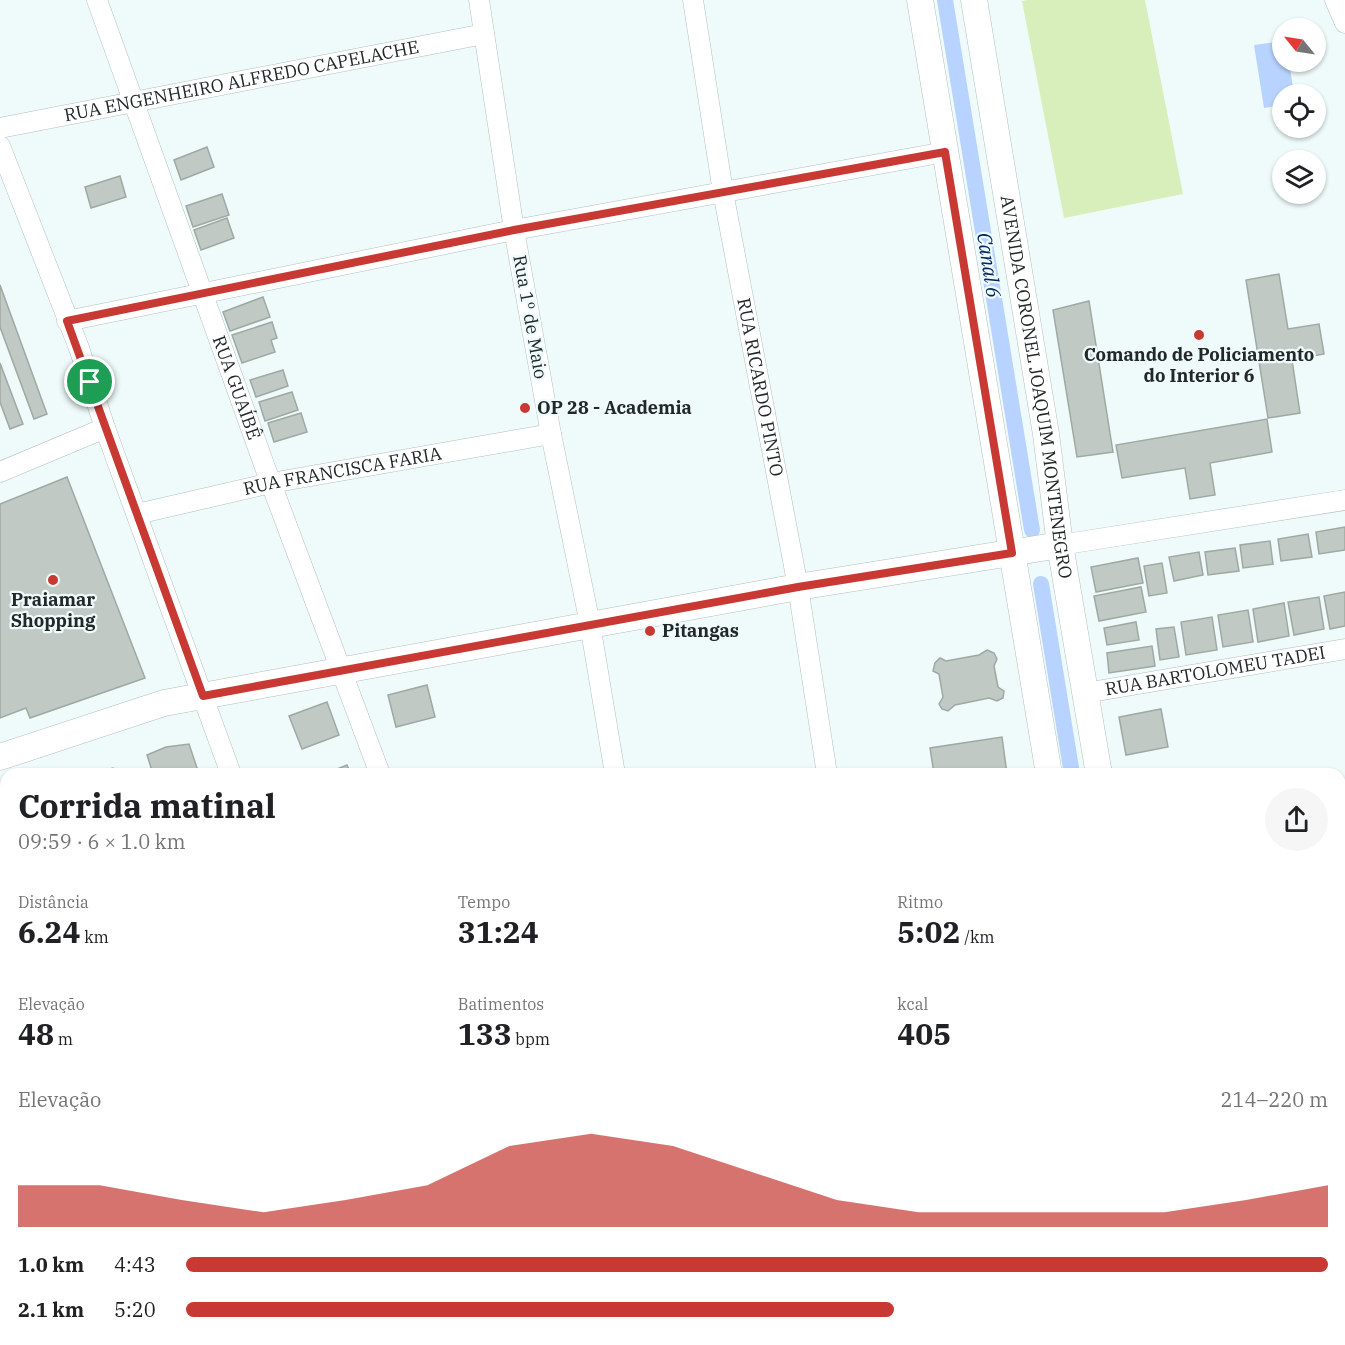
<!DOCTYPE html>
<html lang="pt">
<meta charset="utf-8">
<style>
body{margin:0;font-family:"IBM Plex Serif",serif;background:#f6f6f6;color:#202124;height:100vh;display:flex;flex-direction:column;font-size:22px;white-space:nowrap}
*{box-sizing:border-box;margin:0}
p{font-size:20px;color:#757577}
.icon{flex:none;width:33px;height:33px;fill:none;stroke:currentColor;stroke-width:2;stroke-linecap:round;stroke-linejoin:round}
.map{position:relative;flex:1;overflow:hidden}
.details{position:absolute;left:0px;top:768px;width:1346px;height:578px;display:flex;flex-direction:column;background:#fff;border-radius:18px 18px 0 0;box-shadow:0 2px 4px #0004}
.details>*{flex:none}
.needle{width:39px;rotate:300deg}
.fabs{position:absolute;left:1272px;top:18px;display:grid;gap:12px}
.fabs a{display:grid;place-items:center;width:54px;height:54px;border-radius:50%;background:#fff;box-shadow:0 2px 4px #0004;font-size:30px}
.pin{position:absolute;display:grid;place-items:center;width:51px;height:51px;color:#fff;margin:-26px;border:3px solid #fff;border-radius:50%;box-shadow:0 2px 6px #0007}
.round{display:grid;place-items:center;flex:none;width:63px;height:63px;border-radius:32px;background:#f6f6f6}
.overview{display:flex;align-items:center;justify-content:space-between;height:102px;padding:0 18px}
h1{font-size:33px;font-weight:700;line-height:45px}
.figures{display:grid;grid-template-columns:repeat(3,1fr);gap:9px;height:102px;padding:6px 18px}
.figures div{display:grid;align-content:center}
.figures b{font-size:30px;font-weight:700}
.figures small{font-size:16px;font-weight:400}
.figures p{font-size:16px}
.chart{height:168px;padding:12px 18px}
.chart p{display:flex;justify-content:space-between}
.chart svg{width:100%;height:108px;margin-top:6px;fill:#c73932;opacity:.7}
ul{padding:0 18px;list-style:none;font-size:20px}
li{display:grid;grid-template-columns:96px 72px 1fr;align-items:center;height:45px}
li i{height:15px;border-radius:8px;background:#c73932}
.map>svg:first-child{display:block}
.green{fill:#d8efbb}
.water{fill:#b8d3ff}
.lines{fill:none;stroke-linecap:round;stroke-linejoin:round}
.canal{stroke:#b8d3ff;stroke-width:16}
.building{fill:#c0c9c3;stroke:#9fa9a3;stroke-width:1.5}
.minor-casing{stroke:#b3bfbe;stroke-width:21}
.major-casing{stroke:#b3bfbe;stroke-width:27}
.minor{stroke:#fff;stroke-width:20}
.major{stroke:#fff;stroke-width:26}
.route-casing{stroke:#fff;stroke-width:12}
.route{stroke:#c73932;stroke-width:8}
.poi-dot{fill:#c73932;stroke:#eefbfa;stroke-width:2}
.labels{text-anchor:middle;stroke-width:4.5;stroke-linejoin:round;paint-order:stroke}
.street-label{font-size:18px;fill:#222727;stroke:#eefbfa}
.poi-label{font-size:18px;font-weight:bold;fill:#222727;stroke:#eefbfa}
.water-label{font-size:20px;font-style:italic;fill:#012560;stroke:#eefbfa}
</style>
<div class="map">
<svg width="1345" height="1345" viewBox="0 0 1345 1345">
<rect width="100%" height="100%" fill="#eefbfa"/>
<path class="green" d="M 1028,0 L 1145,0 L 1183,194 L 1064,218 L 1022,1 Z"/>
<path class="water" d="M 1282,41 L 1282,62 L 1289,62 L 1294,94 L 1282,94 L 1282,105 L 1264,108 L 1254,45 Z"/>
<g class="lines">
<g class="canal">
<path d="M 945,0 L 1032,530"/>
<path d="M 1041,584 L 1072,774"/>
<path d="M 1169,1340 L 1170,1345"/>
</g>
</g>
<g class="building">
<path d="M 207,147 L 214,167 L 181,180 L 174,160 Z"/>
<path d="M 120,176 L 126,197 L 91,208 L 85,187 Z"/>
<path d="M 222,194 L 229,215 L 193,227 L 186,206 Z"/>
<path d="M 227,218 L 234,238 L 201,250 L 194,230 Z"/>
<path d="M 1279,274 L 1288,329 L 1319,324 L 1324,354 L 1292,360 L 1300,413 L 1268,418 L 1246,280 Z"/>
<path d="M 0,285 L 47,414 L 34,419 L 0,327 Z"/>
<path d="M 263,297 L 270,317 L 230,331 L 223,312 Z"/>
<path d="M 1089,301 L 1113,452 L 1077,457 L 1053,310 Z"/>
<path d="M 272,322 L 277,338 L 271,340 L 275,352 L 242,363 L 232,335 Z"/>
<path d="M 0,363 L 23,424 L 10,429 L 0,402 Z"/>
<path d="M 283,370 L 288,386 L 256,397 L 250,380 Z"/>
<path d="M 292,392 L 298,410 L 265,421 L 259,402 Z"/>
<path d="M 301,413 L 307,432 L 274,442 L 268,423 Z"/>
<path d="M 1267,419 L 1272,452 L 1210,463 L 1215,495 L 1190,499 L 1185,468 L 1122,478 L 1116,445 Z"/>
<path d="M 67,477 L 145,678 L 30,718 L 26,708 L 0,718 L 0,504 Z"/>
<path d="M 1345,527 L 1345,550 L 1319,554 L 1316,532 Z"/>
<path d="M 1308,534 L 1312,557 L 1281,561 L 1278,539 Z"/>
<path d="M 1270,541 L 1273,564 L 1243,568 L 1240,545 Z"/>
<path d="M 1235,548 L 1239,571 L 1208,575 L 1205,552 Z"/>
<path d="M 1199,552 L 1203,575 L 1174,581 L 1169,557 Z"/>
<path d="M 1138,558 L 1143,583 L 1096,592 L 1091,567 Z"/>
<path d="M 1162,563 L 1167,593 L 1149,596 L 1144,566 Z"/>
<path d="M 1141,587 L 1146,612 L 1099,621 L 1094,596 Z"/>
<path d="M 1345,592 L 1345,626 L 1330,629 L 1324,596 Z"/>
<path d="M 1319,597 L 1324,629 L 1294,635 L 1288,602 Z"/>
<path d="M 1284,603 L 1289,636 L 1258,642 L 1253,609 Z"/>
<path d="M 1248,610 L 1253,642 L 1223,647 L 1218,615 Z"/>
<path d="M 1212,617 L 1217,650 L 1186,655 L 1181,622 Z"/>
<path d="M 1136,622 L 1139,640 L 1107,645 L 1104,628 Z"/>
<path d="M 1174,627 L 1179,657 L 1160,660 L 1156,629 Z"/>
<path d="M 1152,646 L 1155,666 L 1109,673 L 1107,653 Z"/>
<path d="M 987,650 L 994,653 L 997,659 L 994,666 L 998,687 L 1004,691 L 1003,698 L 997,701 L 989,698 L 955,705 L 948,711 L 942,709 L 939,704 L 943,697 L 939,674 L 933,671 L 935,663 L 940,658 L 946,661 L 979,655 Z"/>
<path d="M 427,685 L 435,717 L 396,727 L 388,695 Z"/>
<path d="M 327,702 L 339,735 L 302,749 L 289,716 Z"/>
<path d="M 1161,709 L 1168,747 L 1126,755 L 1119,717 Z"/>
<path d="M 1002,737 L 1007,774 L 934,774 L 930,748 Z"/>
<path d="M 189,744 L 199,774 L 153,774 L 147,755 L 166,747 Z"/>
<path d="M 347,765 L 351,774 L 325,774 Z"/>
<path d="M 113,768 L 116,774 L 89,774 Z"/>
<path d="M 6,807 L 6,934 L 2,935 L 0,928 L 0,808 Z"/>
<path d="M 6,1172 L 6,1203 L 0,1205 L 0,1175 Z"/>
<path d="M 1345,1268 L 1345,1297 L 1340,1298 L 1340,1269 Z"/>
<path d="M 0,1298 L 6,1315 L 6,1328 L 0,1331 Z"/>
<path d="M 1340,1317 L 1345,1317 L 1345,1345 L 1296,1345 L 1300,1344 L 1300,1340 L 1340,1340 Z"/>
<path d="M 88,1340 L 113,1340 L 115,1345 L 90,1345 Z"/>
<path d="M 256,1340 L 345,1340 L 346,1345 L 257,1345 Z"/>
<path d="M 483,1340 L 509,1340 L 512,1345 L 471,1345 Z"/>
<path d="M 539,1340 L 621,1340 L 622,1345 L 540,1345 Z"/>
<path d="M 889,1341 L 889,1345 L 859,1345 Z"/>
</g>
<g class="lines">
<g class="minor-casing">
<g id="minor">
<path id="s1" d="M 97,0 L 266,470 L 380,774"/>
<path d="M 479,0 L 514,230 L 551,434 L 590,624 L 615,774"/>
<path id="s2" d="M 693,0 L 723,192 L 798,587 L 827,774"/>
<path d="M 1335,0 L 1345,23"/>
<path id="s3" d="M 0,128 L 484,34"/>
<path d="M 0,146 L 79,348 L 105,428 L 231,774"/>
<path d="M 67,321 L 514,230 L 945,152"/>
<path d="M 0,472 L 105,428"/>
<path id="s4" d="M 137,514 L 271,483 L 551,434"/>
<path d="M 1060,545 L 1345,500"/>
<path id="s5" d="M 1085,693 L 1345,649"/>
<path d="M 1340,804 L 1345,803"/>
<path d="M 128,1340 L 130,1345"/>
<path d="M 463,1340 L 465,1345"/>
<path d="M 654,1340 L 655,1345"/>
<path d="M 917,1340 L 918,1345"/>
</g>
</g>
<g class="major-casing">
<g id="major">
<path d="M 920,0 L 1049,774"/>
<path id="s6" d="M 974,0 L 1046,434 L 1060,545 L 1099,774"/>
<path d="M 0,757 L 164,703 L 798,587 L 1060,545"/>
<path d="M 1340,1032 L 1345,1032"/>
<path d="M 1340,1067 L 1345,1067"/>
<path d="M 0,1135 L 6,1133"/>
<path d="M 1136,1340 L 1137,1345"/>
<path d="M 1192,1340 L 1193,1345"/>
</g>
</g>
<use href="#minor" class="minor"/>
<use href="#major" class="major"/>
</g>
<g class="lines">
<g class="route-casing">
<path id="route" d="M 945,152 L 1012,553 L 798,587 L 203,696 L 67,321 L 514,230 Z"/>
</g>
<use href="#route" class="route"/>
</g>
<g class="poi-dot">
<circle cx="1199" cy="335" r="6"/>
<circle cx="525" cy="408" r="6"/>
<circle cx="53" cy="580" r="6"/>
<circle cx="650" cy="631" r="6"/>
</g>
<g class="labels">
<g class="street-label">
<text dy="6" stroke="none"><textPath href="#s3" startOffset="246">RUA ENGENHEIRO ALFREDO CAPELACHE</textPath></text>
<text transform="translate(530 317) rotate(80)" y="6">Rua 1º de Maio</text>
<text dy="6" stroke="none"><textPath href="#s2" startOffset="393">RUA RICARDO PINTO</textPath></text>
<text dy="6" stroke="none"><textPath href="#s6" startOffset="392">AVENIDA CORONEL JOAQUIM MONTENEGRO</textPath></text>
<text dy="6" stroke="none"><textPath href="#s1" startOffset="412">RUA GUAÍBÊ</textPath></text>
<text dy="6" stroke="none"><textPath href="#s4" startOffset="210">RUA FRANCISCA FARIA</textPath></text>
<text dy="6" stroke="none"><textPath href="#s5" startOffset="132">RUA BARTOLOMEU TADEI</textPath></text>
</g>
<g class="poi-label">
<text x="1199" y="361">Comando de Policiamento<tspan x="1199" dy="21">do Interior 6</tspan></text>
<text x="537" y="414" text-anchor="start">OP 28 - Academia</text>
<text x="53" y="606">Praiamar<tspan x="53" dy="21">Shopping</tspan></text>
<text x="662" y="637" text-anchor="start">Pitangas</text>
</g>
<g class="water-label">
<text transform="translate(989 265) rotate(81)" y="7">Canal 6</text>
</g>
</g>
</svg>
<div class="fabs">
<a><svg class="needle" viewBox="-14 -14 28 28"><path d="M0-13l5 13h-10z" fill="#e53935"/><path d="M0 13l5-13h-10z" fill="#757577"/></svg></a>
<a><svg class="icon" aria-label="locate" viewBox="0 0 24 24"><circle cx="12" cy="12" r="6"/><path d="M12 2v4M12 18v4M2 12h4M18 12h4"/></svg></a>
<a><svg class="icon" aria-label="layers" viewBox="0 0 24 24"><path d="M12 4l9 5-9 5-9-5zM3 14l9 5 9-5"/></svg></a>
</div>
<div class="pin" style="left:90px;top:382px;background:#1e9e55"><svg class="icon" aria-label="arrive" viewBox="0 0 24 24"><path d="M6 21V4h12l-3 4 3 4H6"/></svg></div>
<section class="details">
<div class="overview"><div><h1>Corrida matinal</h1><p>09:59 · 6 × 1.0 km</p></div><a class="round"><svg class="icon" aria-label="share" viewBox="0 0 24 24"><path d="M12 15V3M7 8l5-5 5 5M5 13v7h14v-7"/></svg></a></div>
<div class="figures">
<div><p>Distância</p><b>6.24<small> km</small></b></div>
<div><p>Tempo</p><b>31:24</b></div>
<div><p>Ritmo</p><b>5:02<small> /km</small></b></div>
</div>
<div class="figures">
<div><p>Elevação</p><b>48<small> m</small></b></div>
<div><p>Batimentos</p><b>133<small> bpm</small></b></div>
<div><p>kcal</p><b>405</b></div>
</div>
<div class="chart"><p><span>Elevação</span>214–220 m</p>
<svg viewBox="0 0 160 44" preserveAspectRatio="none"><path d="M0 44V27L10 27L20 33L30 38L40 33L50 27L60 11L70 6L80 11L90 22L100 33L110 38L120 38L130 38L140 38L150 33L160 27V44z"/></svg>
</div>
<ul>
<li><b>1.0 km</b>4:43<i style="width:100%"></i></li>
<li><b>2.1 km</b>5:20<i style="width:62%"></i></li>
</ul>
</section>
</div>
